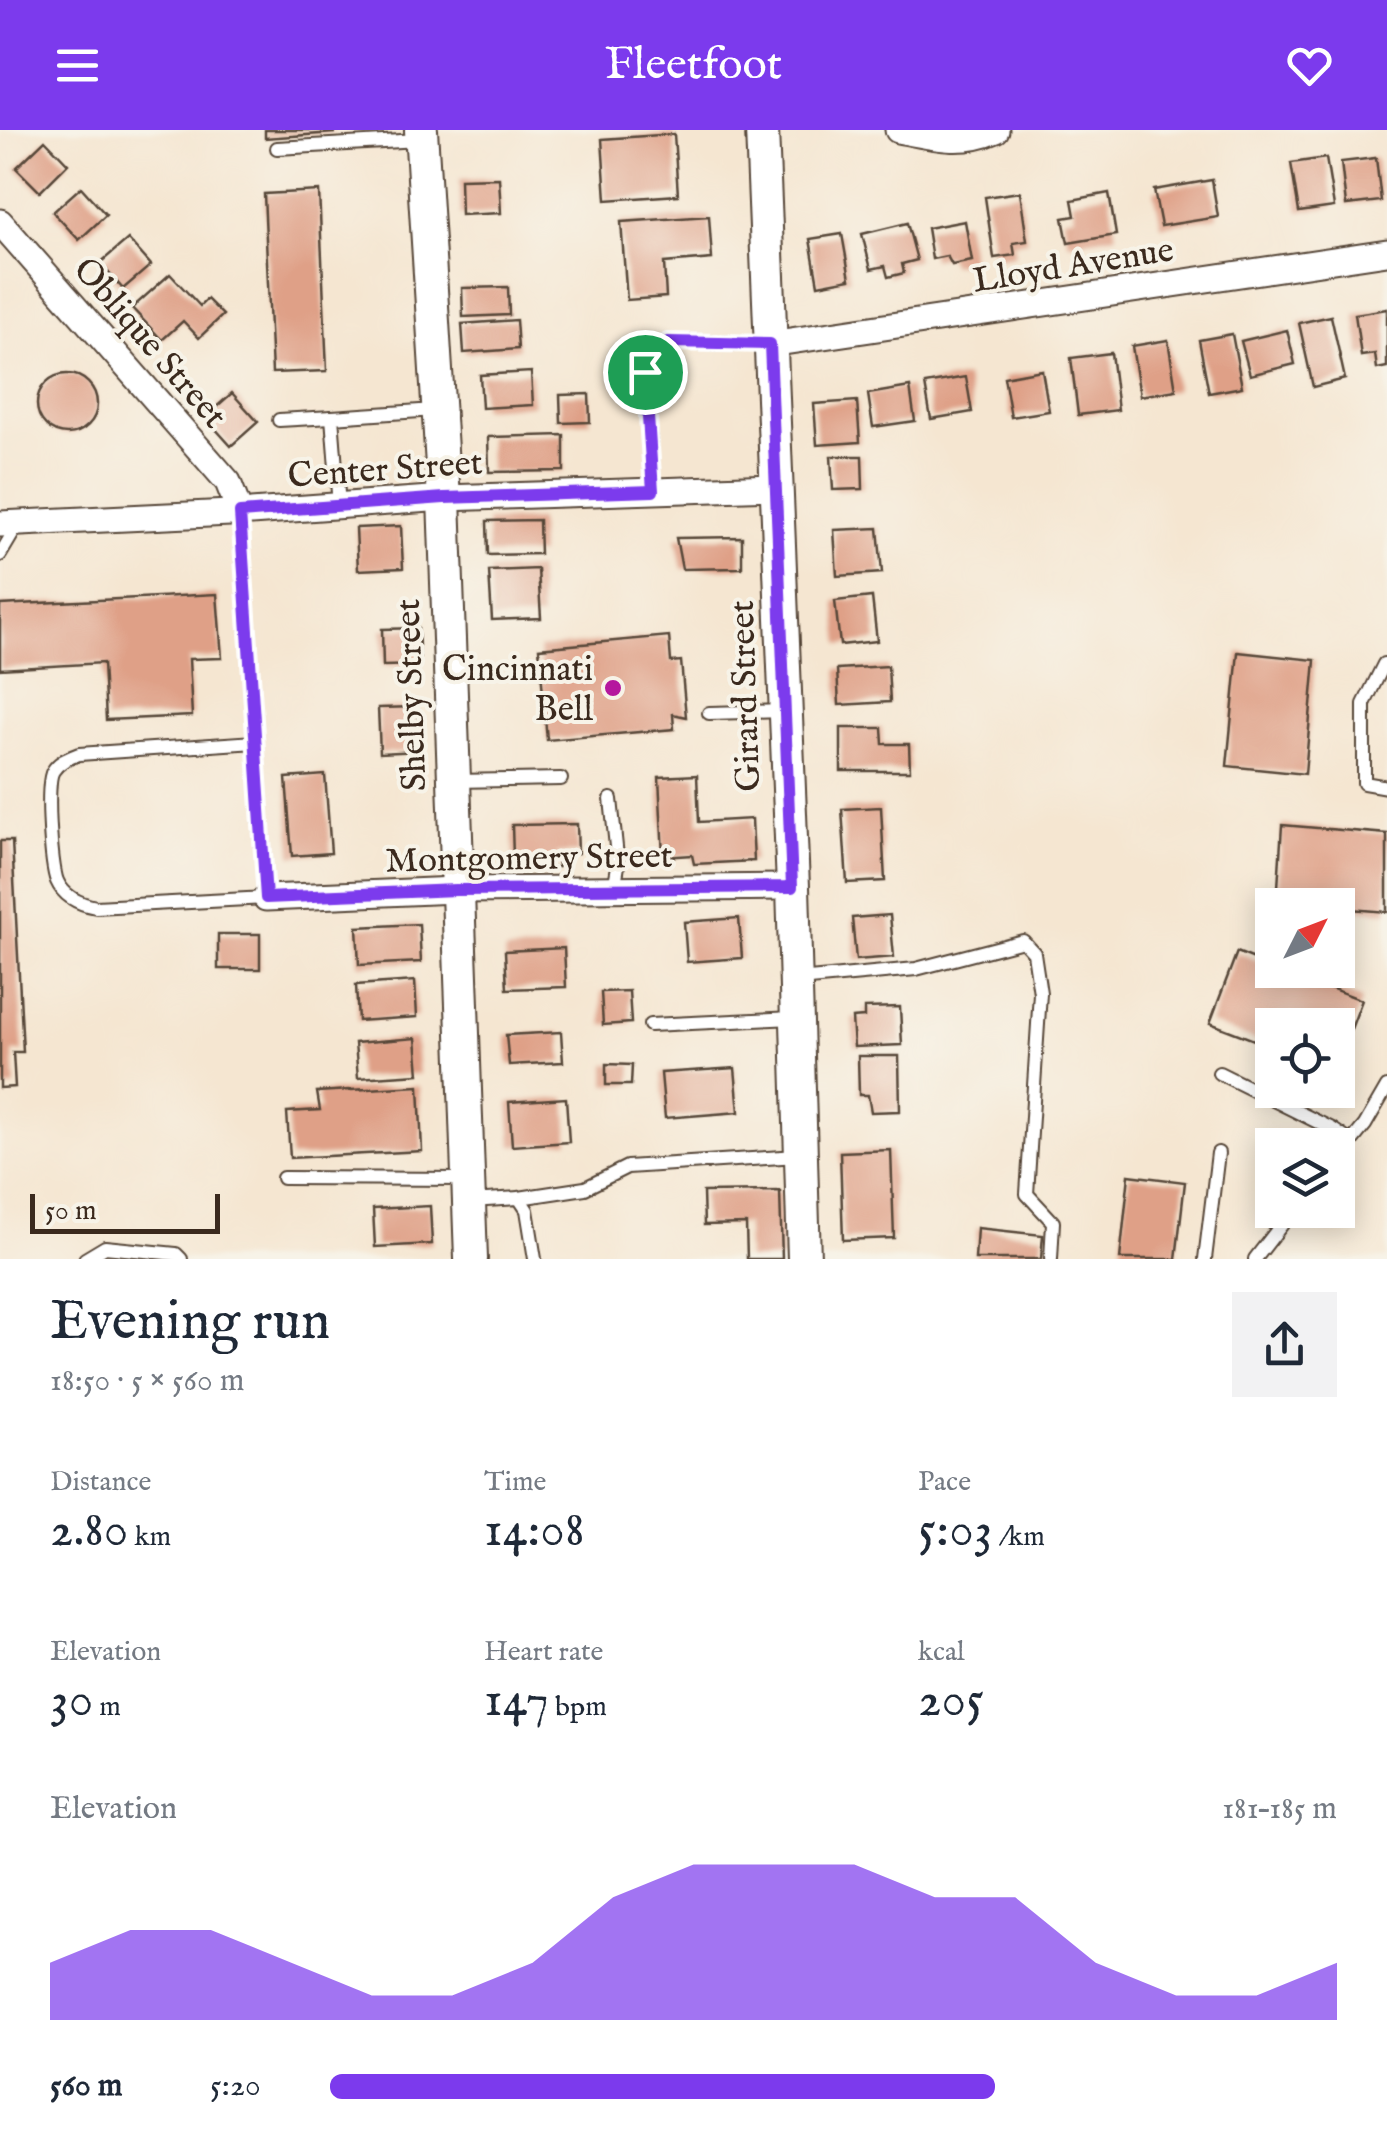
<!DOCTYPE html>
<meta charset="utf-8">
<style>
body{margin:0;font-family:"IM FELL English",serif;background:#f2f2f3;color:#1f2937;height:100vh;display:flex;flex-direction:column;font-size:38px;white-space:nowrap}
*{box-sizing:border-box;margin:0}
p{font-size:32px;color:#747a83}
.icon{flex:none;width:55px;height:55px;fill:none;stroke:currentColor;stroke-width:2;stroke-linecap:round;stroke-linejoin:round}
.map{position:relative;height:1129px;overflow:hidden}
.panel{display:flex;flex-direction:column;background:#fff;flex:1}
.panel>*{flex:none}
.needle{width:65px;rotate:48deg}
.buttons{position:absolute;left:1255px;top:758px;display:grid;gap:20px}
.buttons a{display:grid;place-items:center;width:100px;height:100px;border-radius:0px;background:#fff;box-shadow:0 5px 25px #0003;font-size:50px}
.scale{position:absolute;left:30px;bottom:25px;width:190px;box-sizing:border-box;padding-left:10px;border:5px solid #3b2a1e;border-top:0;font-size:28px;line-height:35px;white-space:nowrap;color:#3b2a1e;-webkit-text-stroke:8px #f7f3e8;paint-order:stroke}
.pin{position:absolute;display:grid;place-items:center;width:85px;height:85px;color:#fff;margin:-42px;border:5px solid #fff;border-radius:50%;box-shadow:0 2px 10px #0007}
.round{display:grid;place-items:center;flex:none;width:105px;height:105px;border-radius:0px;background:#f2f2f3}
.headline{display:flex;align-items:center;justify-content:space-between;height:170px;padding:0 50px}
h1{font-size:55px;font-weight:600;line-height:75px}
.figures{display:grid;grid-template-columns:repeat(3,1fr);gap:15px;height:170px;padding:10px 50px}
.figures div{display:grid;align-content:center}
.figures b{font-size:50px;font-weight:600}
.figures small{font-size:28px;font-weight:400}
.figures p{font-size:28px}
.chart{height:280px;padding:20px 50px}
.chart p{display:flex;justify-content:space-between}
.chart svg{width:100%;height:180px;margin-top:10px;fill:#7c3aed;opacity:.7}
ul{padding:0 50px;list-style:none;font-size:32px}
li{display:grid;grid-template-columns:160px 120px 1fr;align-items:center;height:75px}
li i{height:25px;border-radius:12px;background:#7c3aed}
header{display:flex;justify-content:space-between;align-items:center;height:130px;padding:0 50px;background:#7c3aed;color:#fff;font-size:45px;font-weight:600}
.map>svg:first-child{display:block}
.building{fill:#dfa087}
.lines{fill:none;stroke-linecap:round;stroke-linejoin:round}
.service-casing{stroke:#574639;stroke-width:16}
.minor-casing{stroke:#574639;stroke-width:29}
.tertiary-casing{stroke:#574639;stroke-width:36}
.service{stroke:#fff;stroke-width:12}
.minor{stroke:#fff;stroke-width:25}
.tertiary{stroke:#fff;stroke-width:32}
.route-casing{stroke:#fff;stroke-width:20}
.route{stroke:#7c3aed;stroke-width:12}
.poi-dot{fill:#b5179e;stroke:#f7f3e8;stroke-width:4}
.labels{text-anchor:middle;stroke-width:8;stroke-linejoin:round;paint-order:stroke}
.street-label{font-size:35px;fill:#3b2a1e;stroke:#f7f3e8}
.poi-label{font-size:35px;fill:#3b2a1e;stroke:#f7f3e8;text-anchor:end}
</style>
<header><svg class="icon" aria-label="menu" viewBox="0 0 24 24"><path d="M4 6h16M4 12h16M4 18h16"/></svg>Fleetfoot<svg class="icon" aria-label="heart" viewBox="0 0 24 24"><path d="M12 20l-8-8c-3-5 5-10 8-4 3-6 11-1 8 4z"/></svg></header>
<div class="map">
<svg width="1387" height="1129" viewBox="0 0 1387 1129">
<rect width="100%" height="100%" fill="#f7f3e8"/>
<filter id="ink" filterUnits="userSpaceOnUse"><feTurbulence type="fractalNoise" baseFrequency=".01" numOctaves="2"/><feDisplacementMap in="SourceGraphic" scale="20" xChannelSelector="R" yChannelSelector="G"/><feConvolveMatrix kernelMatrix="1 2 1 2 8 2 1 2 1" color-interpolation-filters="sRGB"/></filter>
<filter id="wash" filterUnits="userSpaceOnUse"><feTurbulence type="fractalNoise" baseFrequency=".0048" numOctaves="4" result="noise"/><feDisplacementMap in="SourceGraphic" scale="40" xChannelSelector="R" yChannelSelector="G"/><feGaussianBlur stdDeviation="2.25" result="paint"/><feColorMatrix in="noise" values="0 0 0 0 0 0 0 0 0 0 0 0 0 0 0 0 0 1.4 0 .05"/><feComposite in="paint" operator="in"/></filter>
<g filter="url(#wash)">
<rect width="100%" height="100%" fill="#f5e6d1"/>
<g id="blocks">
<g class="building">
<path d="M 265,0 L 334,0 L 334,3 L 265,8 Z"/>
<path d="M 674,4 L 678,65 L 606,70 L 602,9 Z"/>
<path d="M 45,10 L 68,34 L 40,62 L 16,38 Z"/>
<path d="M 1326,28 L 1334,77 L 1299,82 L 1291,33 Z"/>
<path d="M 1376,28 L 1381,71 L 1346,75 L 1341,32 Z"/>
<path d="M 499,48 L 501,83 L 461,85 L 460,49 Z"/>
<path d="M 1212,50 L 1218,87 L 1161,96 L 1154,60 Z"/>
<path d="M 81,57 L 106,85 L 79,110 L 53,82 Z"/>
<path d="M 319,61 L 327,241 L 272,243 L 264,64 Z"/>
<path d="M 1020,62 L 1027,111 L 1013,113 L 1015,125 L 994,128 L 985,67 Z"/>
<path d="M 1109,63 L 1116,105 L 1068,113 L 1063,88 L 1075,86 L 1072,70 Z"/>
<path d="M 709,86 L 712,129 L 664,133 L 666,167 L 627,170 L 621,92 Z"/>
<path d="M 965,91 L 972,131 L 952,135 L 947,126 L 932,129 L 927,98 Z"/>
<path d="M 907,93 L 917,130 L 902,134 L 904,143 L 888,147 L 885,136 L 871,139 L 862,104 Z"/>
<path d="M 842,104 L 850,149 L 818,155 L 810,109 Z"/>
<path d="M 128,109 L 151,135 L 123,159 L 100,133 Z"/>
<path d="M 170,144 L 200,176 L 207,169 L 223,185 L 199,208 L 183,191 L 162,210 L 132,178 Z"/>
<path d="M 508,157 L 509,185 L 463,187 L 462,158 Z"/>
<path d="M 1387,179 L 1387,237 L 1377,239 L 1375,224 L 1361,226 L 1355,184 Z"/>
<path d="M 1331,186 L 1345,249 L 1313,257 L 1299,193 Z"/>
<path d="M 516,190 L 518,219 L 464,223 L 462,194 Z"/>
<path d="M 1287,200 L 1295,234 L 1250,245 L 1241,211 Z"/>
<path d="M 1232,204 L 1242,257 L 1209,263 L 1199,210 Z"/>
<path d="M 1168,210 L 1176,260 L 1140,266 L 1132,216 Z"/>
<path d="M 1111,223 L 1118,280 L 1078,285 L 1071,228 Z"/>
<path d="M 1042,240 L 1049,281 L 1011,287 L 1004,247 Z"/>
<path d="M 531,242 L 533,275 L 482,278 L 480,245 Z"/>
<circle cx="67" cy="274" r="30"/>
<path d="M 966,247 L 972,282 L 931,289 L 925,254 Z"/>
<path d="M 910,257 L 915,291 L 873,297 L 868,264 Z"/>
<path d="M 232,263 L 258,292 L 231,316 L 205,287 Z"/>
<path d="M 589,264 L 590,292 L 561,293 L 560,265 Z"/>
<path d="M 857,271 L 860,312 L 817,315 L 814,274 Z"/>
<path d="M 564,305 L 564,341 L 489,342 L 488,307 Z"/>
<path d="M 831,326 L 862,326 L 863,359 L 833,360 Z"/>
<path d="M 539,390 L 540,424 L 488,425 L 487,391 Z"/>
<path d="M 401,396 L 403,438 L 358,440 L 356,398 Z"/>
<path d="M 878,398 L 882,443 L 837,446 L 834,400 Z"/>
<path d="M 742,407 L 742,438 L 682,439 L 676,408 Z"/>
<path d="M 538,439 L 541,488 L 492,490 L 489,441 Z"/>
<path d="M 217,464 L 222,528 L 189,529 L 192,586 L 106,590 L 103,533 L 0,539 L 0,475 Z"/>
<path d="M 872,467 L 877,511 L 840,515 L 835,471 Z"/>
<path d="M 418,498 L 420,535 L 383,536 L 382,499 Z"/>
<path d="M 669,506 L 671,532 L 681,531 L 686,587 L 673,584 L 674,599 L 547,610 L 539,518 Z"/>
<path d="M 1238,522 L 1315,530 L 1305,644 L 1227,636 Z"/>
<path d="M 888,536 L 890,572 L 839,575 L 837,539 Z"/>
<path d="M 417,577 L 419,621 L 380,623 L 378,578 Z"/>
<path d="M 841,598 L 882,598 L 883,614 L 909,614 L 910,641 L 841,641 Z"/>
<path d="M 325,645 L 331,723 L 292,726 L 286,648 Z"/>
<path d="M 697,645 L 699,692 L 752,689 L 754,731 L 694,734 L 692,725 L 663,727 L 659,647 Z"/>
<path d="M 881,677 L 885,751 L 847,753 L 842,679 Z"/>
<path d="M 577,694 L 578,723 L 557,724 L 558,737 L 525,738 L 525,727 L 513,728 L 512,695 Z"/>
<path d="M 1282,695 L 1387,704 L 1387,782 L 1338,778 L 1338,775 L 1277,773 Z"/>
<path d="M 0,711 L 12,711 L 23,922 L 13,922 L 15,957 L 0,958 Z"/>
<path d="M 890,785 L 894,827 L 856,830 L 852,788 Z"/>
<path d="M 739,788 L 742,828 L 687,832 L 684,792 Z"/>
<path d="M 419,794 L 421,832 L 359,835 L 357,797 Z"/>
<rect x="218" y="804" width="42" height="35"/>
<path d="M 564,818 L 566,857 L 507,859 L 505,821 Z"/>
<path d="M 1237,822 L 1272,836 L 1272,840 L 1283,840 L 1362,870 L 1338,933 L 1338,895 L 1272,895 L 1272,917 L 1210,893 Z"/>
<path d="M 415,851 L 417,887 L 358,891 L 356,855 Z"/>
<path d="M 629,861 L 631,893 L 603,895 L 601,862 Z"/>
<path d="M 900,877 L 902,915 L 854,917 L 852,888 L 864,887 L 864,878 Z"/>
<path d="M 561,902 L 563,932 L 509,935 L 506,905 Z"/>
<path d="M 416,908 L 419,944 L 358,948 L 355,913 Z"/>
<path d="M 858,926 L 899,926 L 900,981 L 871,982 L 868,965 L 859,965 Z"/>
<path d="M 606,934 L 632,935 L 631,955 L 606,955 Z"/>
<path d="M 735,938 L 739,982 L 665,988 L 661,943 Z"/>
<path d="M 419,956 L 422,1021 L 290,1028 L 287,982 L 320,980 L 317,962 Z"/>
<path d="M 566,968 L 569,1012 L 512,1016 L 509,972 Z"/>
<path d="M 891,1020 L 894,1108 L 843,1110 L 840,1022 Z"/>
<path d="M 1129,1045 L 1185,1052 L 1176,1129 L 1120,1129 Z"/>
<path d="M 780,1061 L 782,1129 L 747,1129 L 746,1094 L 704,1095 L 703,1062 Z"/>
<path d="M 430,1076 L 432,1114 L 375,1117 L 373,1079 Z"/>
<path d="M 977,1098 L 1043,1105 L 1041,1129 L 975,1129 Z"/>
</g>
</g>
</g>
<g filter="url(#ink)">
<use href="#blocks" fill-opacity="0" stroke="#574639" stroke-width="2.5"/>
<g class="lines">
<g class="service-casing">
<g id="service">
<path d="M 277,18 L 419,10"/>
<path d="M 279,290 L 332,287"/>
<path d="M 653,361 L 645,241 L 657,218 L 668,212 L 768,214"/>
<path d="M 339,376 L 332,287 L 435,280"/>
<path d="M 240,383 L 266,768 L 96,777 C 80,774 64,767 57,751 C 51,736 45,652 53,641 C 59,631 69,628 79,624 L 255,612"/>
<path d="M 0,425 L 19,393"/>
<path d="M 1387,535 L 1384,534 L 1364,574 L 1364,653 L 1387,657"/>
<path d="M 709,583 L 784,581"/>
<path d="M 455,651 L 561,649"/>
<path d="M 611,669 L 618,736 L 614,759"/>
<path d="M 798,850 L 916,839 L 1023,811 L 1034,823 L 1040,863 L 1027,1064 L 1053,1092 L 1051,1129"/>
<path d="M 650,895 L 794,888"/>
<path d="M 1219,943 L 1332,999 L 1351,1012"/>
<path d="M 1338,1028 L 1365,995 L 1387,957"/>
<path d="M 283,1048 L 465,1049"/>
<path d="M 519,1068 L 585,1058 L 627,1037 L 798,1026"/>
<path d="M 470,1071 L 519,1068 L 527,1080 L 535,1129"/>
<path d="M 85,1129 L 105,1117 L 176,1124 L 181,1129"/>
<path d="M 1205,1129 L 1218,1023"/>
<path d="M 1255,1129 L 1293,1080"/>
</g>
</g>
<g class="minor-casing">
<g id="minor">
<path d="M 898,0 C 933,7 963,15 996,0"/>
<path d="M 0,92 L 228,352 L 240,383"/>
<path d="M 770,214 L 1387,122"/>
<path d="M 0,394 L 251,382 L 444,368 L 775,357"/>
<path d="M 266,768 L 456,760 L 793,757"/>
</g>
</g>
<g class="tertiary-casing">
<g id="tertiary">
<path d="M 421,0 L 444,368 L 471,1129"/>
<path d="M 762,0 L 793,757 L 804,1129"/>
</g>
</g>
<use href="#service" class="service"/>
<use href="#minor" class="minor"/>
<use href="#tertiary" class="tertiary"/>
</g>
</g>
<g class="lines" filter="url(#ink)">
<g class="route-casing">
<path id="route" d="M 668,212 L 770,214 L 792,757 L 456,760 L 266,768 L 240,383 L 444,368 L 653,361 L 645,242 C 649,226 654,219 668,212 Z"/>
</g>
<use href="#route" class="route"/>
</g>
<circle class="poi-dot" cx="613" cy="558" r="10"/>
<g class="labels">
<g class="street-label">
<text transform="translate(1073 134) rotate(-9)" y="12">Lloyd Avenue</text>
<text transform="translate(151 212) rotate(49)" y="12">Oblique Street</text>
<text transform="translate(385 338) rotate(-4)" y="12">Center Street</text>
<text transform="translate(410 565) rotate(-92)" y="12">Shelby Street</text>
<text transform="translate(744 566) rotate(-92)" y="12">Girard Street</text>
<text transform="translate(529 727) rotate(-1)" y="12">Montgomery Street</text>
</g>
<g class="poi-label">
<text x="593" y="550">Cincinnati<tspan x="593" dy="40">Bell</tspan></text>
</g>
</g>
</svg>
<div class="buttons">
<a><svg class="needle" viewBox="-14 -14 28 28"><path d="M0-13l5 13h-10z" fill="#e53935"/><path d="M0 13l5-13h-10z" fill="#747a83"/></svg></a>
<a><svg class="icon" aria-label="locate" viewBox="0 0 24 24"><circle cx="12" cy="12" r="6"/><path d="M12 2v4M12 18v4M2 12h4M18 12h4"/></svg></a>
<a><svg class="icon" aria-label="layers" viewBox="0 0 24 24"><path d="M12 4l9 5-9 5-9-5zM3 14l9 5 9-5"/></svg></a>
</div>
<div class="scale">50 m</div>
<div class="pin" style="left:645px;top:242px;background:#1e9e55"><svg class="icon" aria-label="arrive" viewBox="0 0 24 24"><path d="M6 21V4h12l-3 4 3 4H6"/></svg></div>
</div>
<section class="panel">
<div class="headline"><div><h1>Evening run</h1><p>18:50 · 5 × 560 m</p></div><a class="round"><svg class="icon" aria-label="share" viewBox="0 0 24 24"><path d="M12 15V3M7 8l5-5 5 5M5 13v7h14v-7"/></svg></a></div>
<div class="figures">
<div><p>Distance</p><b>2.80<small> km</small></b></div>
<div><p>Time</p><b>14:08</b></div>
<div><p>Pace</p><b>5:03<small> /km</small></b></div>
</div>
<div class="figures">
<div><p>Elevation</p><b>30<small> m</small></b></div>
<div><p>Heart rate</p><b>147<small> bpm</small></b></div>
<div><p>kcal</p><b>205</b></div>
</div>
<div class="chart"><p><span>Elevation</span>181–185 m</p>
<svg viewBox="0 0 160 44" preserveAspectRatio="none"><path d="M0 44V30L10 22L20 22L30 30L40 38L50 38L60 30L70 14L80 6L90 6L100 6L110 14L120 14L130 30L140 38L150 38L160 30V44z"/></svg>
</div>
<ul>
<li><b>560 m</b>5:20<i style="width:66%"></i></li>
</ul>
</section>
